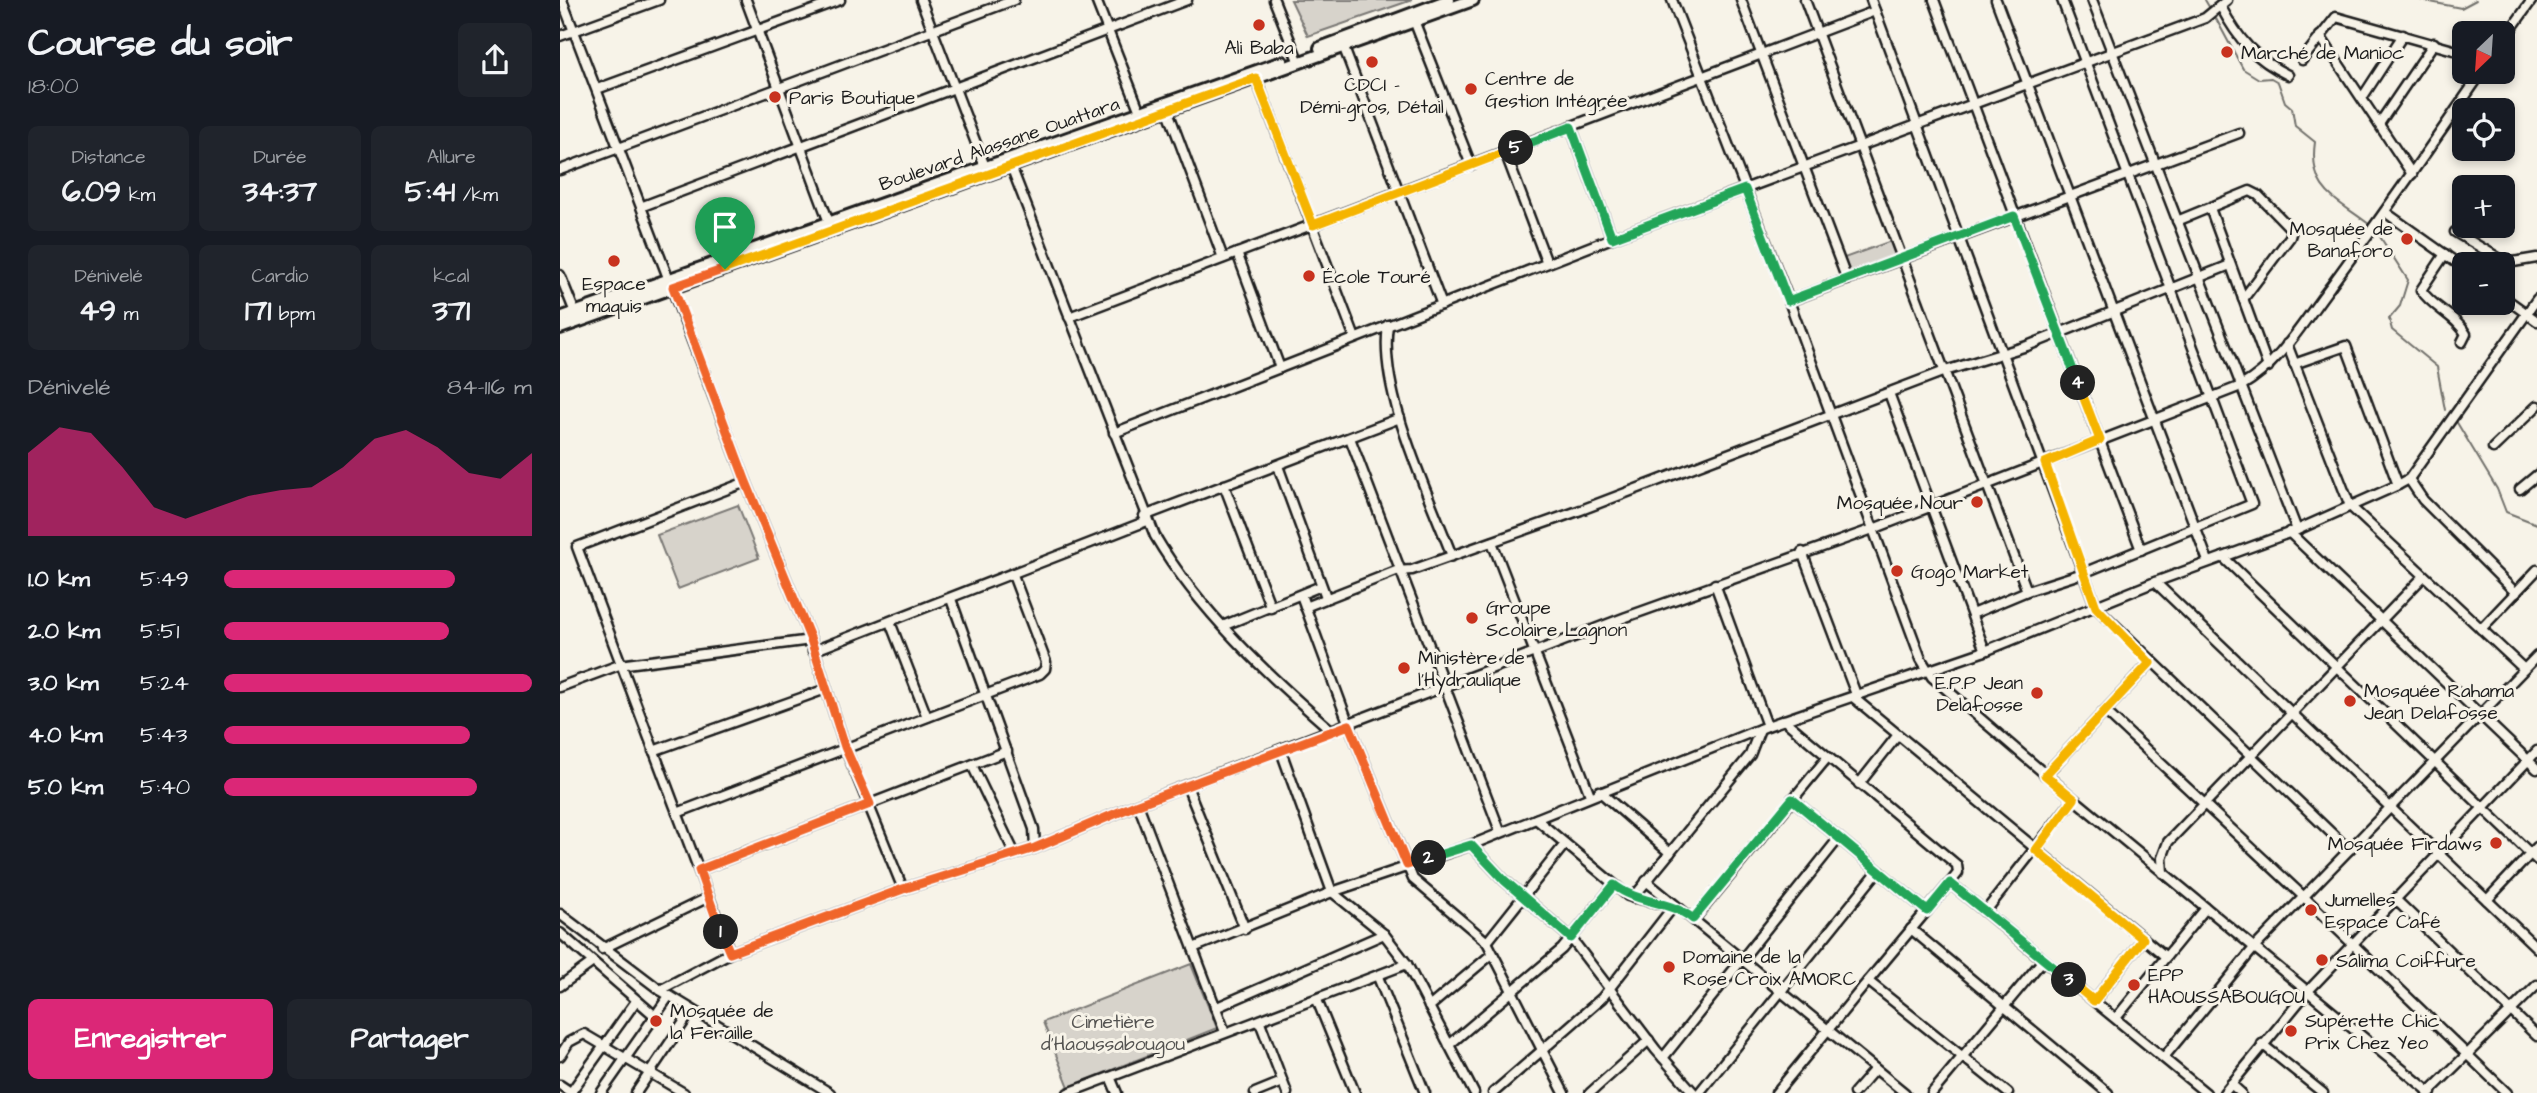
<!DOCTYPE html>
<html lang="fr">
<meta charset="utf-8">
<style>
body{margin:0;font-family:"Architects Daughter",sans-serif;background:#20242c;color:#f1f3f6;height:100vh;display:flex;flex-direction:column;font-size:26px;white-space:nowrap}
*{box-sizing:border-box;margin:0}
p{font-size:23px;color:#9ea1a6}
.icon{flex:none;width:38px;height:38px;fill:none;stroke:currentColor;stroke-width:2;stroke-linecap:round;stroke-linejoin:round}
.map{position:relative;flex:1;overflow:hidden}
.sheet{display:flex;flex-direction:column;background:#171b24;width:560px}
.sheet>*{flex:none}
.needle{width:46px;rotate:205deg}
.controls{position:absolute;left:1892px;top:21px;display:grid;gap:14px}
.controls a{display:grid;place-items:center;width:63px;height:63px;border-radius:10px;background:#171b24;box-shadow:0 4px 10px #0003;font-size:35px}
.pin{position:absolute;display:grid;place-items:center;width:60px;height:60px;color:#fff;margin:-72px -30px;border-radius:50% 50% 50% 0;rotate:-45deg;box-shadow:0 0 7px #0007}
.pin .icon{rotate:45deg}
.km{position:absolute;width:35px;height:35px;margin:-18px;border-radius:50%;background:#222;color:#fff;font-size:19px;line-height:35px;text-align:center}
.round{display:grid;place-items:center;flex:none;width:74px;height:74px;border-radius:10px;background:#20242c}
.overview{display:flex;align-items:center;justify-content:space-between;height:119px;padding:0 28px}
h1{font-size:38px;font-weight:800;line-height:52px}
.figures{display:grid;grid-template-columns:repeat(3,1fr);gap:10px;height:119px;padding:7px 28px}
.figures div{display:grid;align-content:center;border-radius:10px;background:#20242c;text-align:center}
.figures b{font-size:30px;font-weight:800}
.figures small{font-size:19px;font-weight:400}
.figures p{font-size:19px}
.chart{height:196px;padding:14px 28px}
.chart p{display:flex;justify-content:space-between}
.chart svg{width:100%;height:126px;margin-top:7px;fill:#db2777;opacity:.7}
.cta{display:flex;gap:14px;margin-top:auto;padding:14px 28px}
.cta a{flex:1;height:80px;border-radius:10px;background:#db2777;color:#fff;font-size:28px;font-weight:800;line-height:80px;text-align:center}
.cta a+a{background:#20242c;color:#f1f3f6}
ul{padding:0 28px;list-style:none;font-size:23px}
li{display:grid;grid-template-columns:112px 84px 1fr;align-items:center;height:52px}
li i{height:18px;border-radius:9px;background:#db2777}
main{display:flex;flex:1;min-height:0}
.map>svg:first-child{display:block}
.green{fill:#d7d3cb;stroke:#7a7874;stroke-width:2}
.lines{fill:none;stroke-linecap:round;stroke-linejoin:round}
.stream{stroke:#72716c;stroke-width:2}
.minor-casing{stroke:#1c1c1c;stroke-width:13}
.major-casing{stroke:#1c1c1c;stroke-width:16}
.minor{stroke:#f7f3e8;stroke-width:8}
.major{stroke:#f7f3e8;stroke-width:10}
.split-1-casing{stroke:#fff;stroke-width:14}
.split-2-casing{stroke:#fff;stroke-width:14}
.split-3-casing{stroke:#fff;stroke-width:14}
.split-4-casing{stroke:#fff;stroke-width:14}
.split-5-casing{stroke:#fff;stroke-width:14}
.split-6-casing{stroke:#fff;stroke-width:14}
.split-1{stroke:#f0652b;stroke-width:9}
.split-2{stroke:#f0652b;stroke-width:9}
.split-3{stroke:#22a559;stroke-width:9}
.split-4{stroke:#f5b400;stroke-width:9}
.split-5{stroke:#22a559;stroke-width:9}
.split-6{stroke:#f5b400;stroke-width:9}
.poi-dot{fill:#c8321e;stroke:#f7f3e8;stroke-width:2.5}
.labels{text-anchor:middle;stroke-width:6;stroke-linejoin:round;paint-order:stroke}
.poi-label{font-size:19px;fill:#1c1c1c;stroke:#f7f3e8;text-anchor:start}
.street-label{font-size:19px;fill:#1c1c1c;stroke:#f7f3e8}
.park-label{font-size:19px;fill:#545351;stroke:#f7f3e8}
</style>
<main>
<section class="sheet">
<div class="overview"><div><h1>Course du soir</h1><p>18:00</p></div><a class="round"><svg class="icon" aria-label="share" viewBox="0 0 24 24"><path d="M12 15V3M7 8l5-5 5 5M5 13v7h14v-7"/></svg></a></div>
<div class="figures">
<div><p>Distance</p><b>6.09<small> km</small></b></div>
<div><p>Durée</p><b>34:37</b></div>
<div><p>Allure</p><b>5:41<small> /km</small></b></div>
</div>
<div class="figures">
<div><p>Dénivelé</p><b>49<small> m</small></b></div>
<div><p>Cardio</p><b>171<small> bpm</small></b></div>
<div><p>kcal</p><b>371</b></div>
</div>
<div class="chart"><p><span>Dénivelé</span>84–116 m</p>
<svg viewBox="0 0 160 44" preserveAspectRatio="none"><path d="M0 44V15L10 6L20 8L30 20L40 34L50 38L60 34L70 30L80 28L90 27L100 20L110 10L120 7L130 13L140 22L150 24L160 15V44z"/></svg>
</div>
<ul>
<li><b>1.0 km</b>5:49<i style="width:75%"></i></li>
<li><b>2.0 km</b>5:51<i style="width:73%"></i></li>
<li><b>3.0 km</b>5:24<i style="width:100%"></i></li>
<li><b>4.0 km</b>5:43<i style="width:80%"></i></li>
<li><b>5.0 km</b>5:40<i style="width:82%"></i></li>
</ul>
<div class="cta"><a>Enregistrer</a><a>Partager</a></div>
</section>
<div class="map">
<svg width="1977" height="1093" viewBox="0 0 1977 1093">
<rect width="100%" height="100%" fill="#f7f3e8"/>
<filter id="ink" filterUnits="userSpaceOnUse"><feTurbulence type="fractalNoise" baseFrequency=".0143" numOctaves="2"/><feDisplacementMap in="SourceGraphic" scale="14" xChannelSelector="R" yChannelSelector="G"/><feConvolveMatrix kernelMatrix="1 2 1 2 8 2 1 2 1" color-interpolation-filters="sRGB"/></filter>
<g filter="url(#ink)">
<g class="green">
<path d="M 731,0 L 852,0 L 748,36 Z"/>
<path d="M 1331,241 L 1338,258 L 1290,275 L 1284,258 Z"/>
<path d="M 178,505 L 199,558 L 118,589 L 97,535 Z"/>
<path d="M 631,964 L 657,1028 L 509,1087 L 483,1022 Z"/>
</g>
<g class="lines">
<g class="stream">
<path d="M 1645,0 L 1651,10"/>
<path d="M 1860,0 L 1901,8 L 1916,0"/>
<path d="M 1654,15 L 1683,69 L 1699,79 L 1711,78 L 1718,82 L 1725,102 L 1732,108 L 1735,126 L 1755,142 C 1748,192 1777,199 1810,225"/>
<path d="M 1815,229 L 1848,280 L 1840,306 L 1829,319 L 1832,330 L 1877,367 L 1885,410"/>
<path d="M 1896,421 L 1937,489 L 1946,512 L 1977,524"/>
</g>
<g class="minor-casing">
<g id="minor">
<path d="M 2,0 L 186,482 L 251,640 L 285,747 L 343,889"/>
<path d="M 186,0 L 270,225"/>
<path d="M 361,0 L 427,172"/>
<path d="M 536,0 L 582,117"/>
<path d="M 714,0 L 739,63"/>
<path d="M 1112,0 L 1229,301 L 1361,659 L 1372,677 L 1514,799 L 1871,1093"/>
<path d="M 1181,0 L 1287,280"/>
<path d="M 1245,0 L 1467,591"/>
<path d="M 1311,0 L 1536,607 L 1789,850"/>
<path d="M 1374,0 L 1581,550"/>
<path d="M 1436,0 L 1648,561"/>
<path d="M 1532,0 L 1737,530"/>
<path d="M 1661,7 C 1678,39 1695,59 1728,75"/>
<path d="M 853,18 L 911,165"/>
<path d="M 0,36 L 99,0"/>
<path d="M 1760,36 L 1852,174"/>
<path d="M 1942,42 L 1972,0"/>
<path d="M 784,48 L 882,305"/>
<path d="M 1742,60 L 1776,17 L 1904,53"/>
<path d="M 696,78 L 795,338"/>
<path d="M 37,89 L 280,0"/>
<path d="M 1802,98 L 1843,35"/>
<path d="M 608,111 L 663,258"/>
<path d="M 1819,124 L 1874,43"/>
<path d="M 1011,127 L 1052,238"/>
<path d="M 945,152 L 987,263"/>
<path d="M 449,161 L 595,536 C 639,611 707,674 772,731"/>
<path d="M 0,170 L 454,0"/>
<path d="M 83,206 L 627,0"/>
<path d="M 1650,208 L 1708,367"/>
<path d="M 1825,212 L 1904,268"/>
<path d="M 1617,221 L 1690,191 L 1698,195 L 1732,230 L 1730,237 L 1683,299"/>
<path d="M 1895,232 L 1947,263 L 1977,258"/>
<path d="M 677,253 L 720,368"/>
<path d="M 1885,254 L 1861,290 C 1873,308 1895,315 1906,334 L 1902,342"/>
<path d="M 0,275 L 16,315"/>
<path d="M 1942,296 L 1977,321"/>
<path d="M 1229,301 L 1679,133"/>
<path d="M 509,317 L 1315,11"/>
<path d="M 828,325 C 818,392 868,492 892,556"/>
<path d="M 1727,344 L 1790,506 L 1964,669"/>
<path d="M 1734,364 L 1786,346 L 1838,485"/>
<path d="M 1329,393 L 1425,651"/>
<path d="M 554,433 L 1052,238 L 1645,18 L 1667,0"/>
<path d="M 790,438 L 940,831"/>
<path d="M 1933,448 L 1977,406"/>
<path d="M 718,466 L 766,597"/>
<path d="M 1849,479 L 1863,500 L 1956,593"/>
<path d="M 664,485 L 711,608"/>
<path d="M 1960,489 L 1977,475"/>
<path d="M 584,516 L 840,418"/>
<path d="M 1729,532 L 1977,769"/>
<path d="M 932,542 L 1030,795"/>
<path d="M 1242,552 L 1297,697"/>
<path d="M 1663,557 L 1977,860"/>
<path d="M 1595,582 L 1977,948"/>
<path d="M 1155,584 L 1207,726"/>
<path d="M 741,595 L 789,725 L 853,879 L 927,942 L 1004,1093"/>
<path d="M 391,599 L 474,829 L 475,848"/>
<path d="M 745,607 L 836,571 L 852,570 L 1021,510 L 1385,371 L 1467,346 L 1670,265"/>
<path d="M 1412,614 L 1467,591 L 1523,573 L 1692,504 L 1502,0"/>
<path d="M 330,622 L 367,717"/>
<path d="M 665,625 L 761,586"/>
<path d="M 1921,629 L 1977,570"/>
<path d="M 253,651 L 587,521"/>
<path d="M 0,687 L 59,665 L 251,640"/>
<path d="M 1294,698 L 1606,957"/>
<path d="M 1546,712 L 1744,897 L 1947,1093"/>
<path d="M 1224,720 L 1397,865 L 1398,873 L 1390,883 L 1646,1093"/>
<path d="M 93,751 L 266,689"/>
<path d="M 721,751 L 772,892 L 824,934 L 847,964 L 914,1093"/>
<path d="M 412,765 L 455,854"/>
<path d="M 1485,775 L 1590,663"/>
<path d="M 1299,784 L 1337,736"/>
<path d="M 627,786 L 685,929"/>
<path d="M 1039,791 L 1110,853"/>
<path d="M 1232,799 L 1367,911"/>
<path d="M 578,804 L 665,1032"/>
<path d="M 117,813 L 480,674 L 485,669 L 486,662 L 453,575"/>
<path d="M 976,819 L 1068,896 L 1118,908"/>
<path d="M 911,845 L 944,880 L 1011,938 L 1096,1050 L 1134,1093"/>
<path d="M 139,870 L 447,751"/>
<path d="M 1603,873 L 1602,858 L 1608,842 L 1864,576"/>
<path d="M 1086,881 L 1345,1093"/>
<path d="M 1073,898 L 1190,755 L 1200,729"/>
<path d="M 1835,899 L 1977,1036"/>
<path d="M 1927,900 L 1977,847"/>
<path d="M 1425,912 L 1514,799"/>
<path d="M 0,914 L 100,990 L 270,1093"/>
<path d="M 1134,919 L 1267,758"/>
<path d="M 1351,929 L 1548,1093"/>
<path d="M 0,933 L 94,1015"/>
<path d="M 927,942 L 1005,844"/>
<path d="M 633,948 L 772,892 L 911,845 L 1207,726 L 1425,651 L 1595,582 L 1737,530 L 1838,485 L 1849,479 L 1977,299"/>
<path d="M 42,949 L 147,898"/>
<path d="M 170,953 L 17,547 L 186,482"/>
<path d="M 818,977 L 865,1093"/>
<path d="M 1308,981 L 1390,883"/>
<path d="M 0,986 L 33,962"/>
<path d="M 100,990 L 170,953 L 343,889 L 475,848 L 578,804 L 1066,617 L 1313,529 L 1681,386 C 1720,364 1743,322 1770,287 C 1822,216 1872,145 1922,72"/>
<path d="M 757,1000 L 795,1093"/>
<path d="M 1534,1001 L 1583,939"/>
<path d="M 869,1007 L 932,954"/>
<path d="M 655,1008 L 824,934"/>
<path d="M 1556,1018 L 1646,908"/>
<path d="M 700,1022 L 727,1093"/>
<path d="M 1702,1044 L 1763,1093"/>
<path d="M 889,1045 L 1002,949 L 1054,885"/>
<path d="M 0,1056 L 9,1042 L 24,1034 L 124,1093"/>
<path d="M 1604,1057 L 1694,948 L 1977,656"/>
<path d="M 1103,1058 L 1279,838"/>
<path d="M 551,1079 L 557,1093"/>
<path d="M 1671,1084 L 1681,1093"/>
<path d="M 0,1085 L 12,1093"/>
<path d="M 11,1092 L 76,1001"/>
<path d="M 41,1093 L 109,996"/>
<path d="M 76,1093 L 132,1010"/>
<path d="M 508,1093 L 847,964"/>
<path d="M 695,1093 L 722,1082"/>
<path d="M 933,1093 L 1042,998 L 1113,907"/>
<path d="M 1030,1093 L 1089,1040"/>
<path d="M 1139,1093 L 1318,871"/>
<path d="M 1216,1093 L 1308,981 L 1448,1093"/>
<path d="M 1294,1093 L 1315,1069"/>
<path d="M 1372,1093 L 1483,960"/>
<path d="M 1664,1093 L 1748,991 L 1977,751"/>
<path d="M 1868,1093 L 1977,985"/>
</g>
</g>
<g class="major-casing">
<g id="major">
<path d="M 760,48 L 889,0"/>
<path d="M 0,318 L 722,62"/>
<path d="M 0,328 L 913,0"/>
</g>
</g>
<use href="#minor" class="minor"/>
<use href="#major" class="major"/>
</g>
</g>
<g class="lines" filter="url(#ink)">
<g class="split-1-casing">
<path id="split-1" d="M 161,932 L 139,870 L 310,804 L 285,747 L 251,640 L 186,482 L 113,287 L 165,269"/>
</g>
<g class="split-2-casing">
<path id="split-2" d="M 161,932 L 170,953 L 343,889 L 475,848 L 578,804 L 789,725 L 847,865 L 869,858"/>
</g>
<g class="split-3-casing">
<path id="split-3" d="M 869,858 L 911,845 L 944,880 L 1011,938 L 1054,885 C 1078,904 1110,900 1133,919 L 1232,799 L 1367,911 L 1390,883 L 1509,980"/>
</g>
<g class="split-4-casing">
<path id="split-4" d="M 1509,980 L 1534,1001 L 1583,939 L 1476,850 L 1514,799 L 1485,775 L 1590,663 L 1536,607 L 1485,463 L 1540,440 L 1518,383"/>
</g>
<g class="split-5-casing">
<path id="split-5" d="M 956,148 L 1011,127 L 1052,238 L 1185,189 L 1228,301 L 1454,216 L 1518,383"/>
</g>
<g class="split-6-casing">
<path id="split-6" d="M 165,269 L 696,78 L 753,225 L 956,148"/>
</g>
<use href="#split-1" class="split-1"/>
<use href="#split-2" class="split-2"/>
<use href="#split-3" class="split-3"/>
<use href="#split-4" class="split-4"/>
<use href="#split-5" class="split-5"/>
<use href="#split-6" class="split-6"/>
</g>
<g class="poi-dot">
<circle cx="699" cy="25" r="7"/>
<circle cx="1667" cy="52" r="7"/>
<circle cx="812" cy="62" r="7"/>
<circle cx="911" cy="89" r="7"/>
<circle cx="215" cy="97" r="7"/>
<circle cx="1847" cy="239" r="7"/>
<circle cx="54" cy="261" r="7"/>
<circle cx="749" cy="276" r="7"/>
<circle cx="1417" cy="502" r="7"/>
<circle cx="1337" cy="571" r="7"/>
<circle cx="912" cy="618" r="7"/>
<circle cx="844" cy="668" r="7"/>
<circle cx="1477" cy="693" r="7"/>
<circle cx="1790" cy="701" r="7"/>
<circle cx="1936" cy="843" r="7"/>
<circle cx="1751" cy="910" r="7"/>
<circle cx="1762" cy="960" r="7"/>
<circle cx="1109" cy="967" r="7"/>
<circle cx="1574" cy="985" r="7"/>
<circle cx="96" cy="1021" r="7"/>
<circle cx="1731" cy="1031" r="7"/>
</g>
<g class="labels">
<g class="poi-label">
<text x="699" y="54" text-anchor="middle">Ali Baba</text>
<text x="1681" y="59">Marché de Manioc</text>
<text x="925" y="85">Centre de<tspan x="925" dy="22">Gestion Intégrée</tspan></text>
<text x="812" y="91" text-anchor="middle">CDCI -<tspan x="812" dy="22">Démi-gros, Détail</tspan></text>
<text x="229" y="104">Paris Boutique</text>
<text x="1833" y="235" text-anchor="end">Mosquée de<tspan x="1833" dy="22">Banaforo</tspan></text>
<text x="763" y="283">École Touré</text>
<text x="54" y="290" text-anchor="middle">Espace<tspan x="54" dy="22">maquis</tspan></text>
<text x="1403" y="509" text-anchor="end">Mosquée Nour</text>
<text x="1351" y="578">Gogo Market</text>
<text x="926" y="614">Groupe<tspan x="926" dy="22">Scolaire Lagnon</tspan></text>
<text x="858" y="664">Ministère de<tspan x="858" dy="22">l'Hydraulique</tspan></text>
<text x="1463" y="689" text-anchor="end">E.P.P Jean<tspan x="1463" dy="22">Delafosse</tspan></text>
<text x="1804" y="697">Mosquée Rahama<tspan x="1804" dy="22">Jean Delafosse</tspan></text>
<text x="1922" y="850" text-anchor="end">Mosquée Firdaws</text>
<text x="1765" y="906">Jumelles<tspan x="1765" dy="22">Espace Café</tspan></text>
<text x="1123" y="963">Domaine de la<tspan x="1123" dy="22">Rose Croix AMORC</tspan></text>
<text x="1776" y="967">Salima Coiffure</text>
<text x="1588" y="981">EPP<tspan x="1588" dy="22">HAOUSSABOUGOU</tspan></text>
<text x="110" y="1017">Mosquée de<tspan x="110" dy="22">la Feraille</tspan></text>
<text x="1745" y="1027">Supérette Chic<tspan x="1745" dy="22">Prix Chez Yeo</tspan></text>
</g>
<g class="street-label">
<text transform="translate(439 143) rotate(-19)" y="7">Boulevard Alassane Ouattara</text>
</g>
<g class="park-label">
<text x="553" y="1028">Cimetière<tspan x="553" dy="22">d'Haoussabougou</tspan></text>
</g>
</g>
</svg>
<div class="controls">
<a><svg class="needle" viewBox="-14 -14 28 28"><path d="M0-13l5 13h-10z" fill="#e53935"/><path d="M0 13l5-13h-10z" fill="#9ea1a6"/></svg></a>
<a><svg class="icon" aria-label="locate" viewBox="0 0 24 24"><circle cx="12" cy="12" r="6"/><path d="M12 2v4M12 18v4M2 12h4M18 12h4"/></svg></a>
<a>+</a>
<a>−</a>
</div>
<div class="pin" style="left:165px;top:269px;background:#1e9e55"><svg class="icon" aria-label="arrive" viewBox="0 0 24 24"><path d="M6 21V4h12l-3 4 3 4H6"/></svg></div>
<b class="km" style="left:161px;top:932px">1</b>
<b class="km" style="left:869px;top:858px">2</b>
<b class="km" style="left:1509px;top:980px">3</b>
<b class="km" style="left:1518px;top:383px">4</b>
<b class="km" style="left:956px;top:148px">5</b>
</div>
</main>
